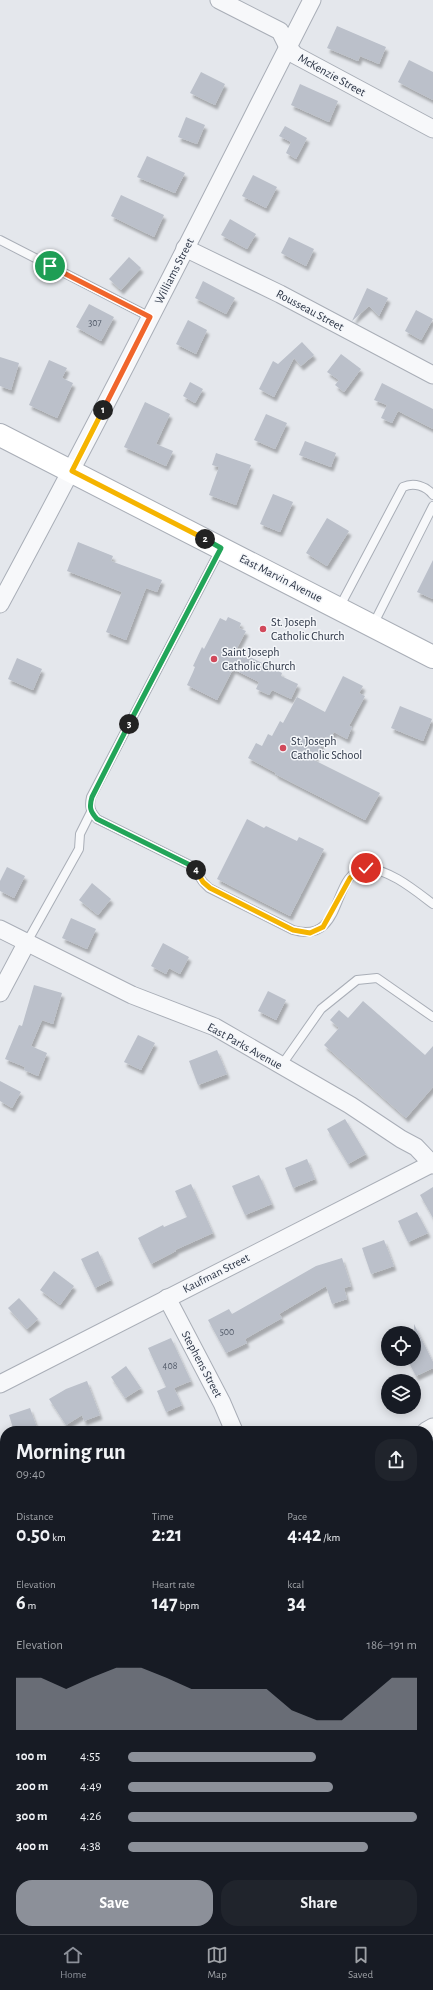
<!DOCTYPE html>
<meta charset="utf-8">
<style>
body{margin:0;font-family:"Alegreya Sans",sans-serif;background:#20242c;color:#f1f3f6;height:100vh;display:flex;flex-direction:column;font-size:15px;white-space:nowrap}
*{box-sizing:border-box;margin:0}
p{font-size:13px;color:#9ea1a6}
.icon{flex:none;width:22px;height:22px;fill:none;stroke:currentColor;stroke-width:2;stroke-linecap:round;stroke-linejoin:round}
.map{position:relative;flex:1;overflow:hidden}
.side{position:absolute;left:0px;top:1426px;width:433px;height:508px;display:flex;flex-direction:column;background:#171b24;border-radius:16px 16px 0 0;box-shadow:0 2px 10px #0003}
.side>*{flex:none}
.buttons{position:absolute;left:381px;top:1326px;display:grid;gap:8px}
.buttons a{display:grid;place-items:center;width:40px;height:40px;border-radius:50%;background:#171b24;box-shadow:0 2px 10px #0003;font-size:20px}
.pin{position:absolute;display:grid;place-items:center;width:34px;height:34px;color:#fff;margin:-17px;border:2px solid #fff;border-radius:50%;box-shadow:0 1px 4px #0007}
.km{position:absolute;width:20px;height:20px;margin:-10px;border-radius:50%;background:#222;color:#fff;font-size:11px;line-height:20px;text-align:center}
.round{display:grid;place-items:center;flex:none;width:42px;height:42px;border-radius:16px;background:#20242c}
.summary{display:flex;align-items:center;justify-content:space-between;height:68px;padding:0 16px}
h1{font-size:22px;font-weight:700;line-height:30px}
.metrics{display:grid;grid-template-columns:repeat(3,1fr);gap:6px;height:68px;padding:4px 16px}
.metrics div{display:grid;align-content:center}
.metrics b{font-size:20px;font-weight:700}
.metrics small{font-size:11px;font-weight:400}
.metrics p{font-size:11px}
.chart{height:112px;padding:8px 16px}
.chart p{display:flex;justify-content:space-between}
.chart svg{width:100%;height:72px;margin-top:4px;fill:#8c9099;opacity:.7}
.action{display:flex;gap:8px;margin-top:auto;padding:8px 16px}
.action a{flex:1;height:46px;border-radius:16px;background:#8c9099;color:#fff;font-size:16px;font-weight:700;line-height:46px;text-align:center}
.action a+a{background:#20242c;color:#f1f3f6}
ul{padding:0 16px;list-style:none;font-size:13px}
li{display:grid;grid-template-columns:64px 48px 1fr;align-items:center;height:30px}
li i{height:10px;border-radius:5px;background:#8c9099}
.tabs{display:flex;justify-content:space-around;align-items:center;height:56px;border-top:1px solid #363941;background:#171b24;font-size:11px;color:#9ea1a6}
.tabs a{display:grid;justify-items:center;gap:2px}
.tabs .selected{color:#8c9099}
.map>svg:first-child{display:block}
.building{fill:#bbc0ca;filter:url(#shadow)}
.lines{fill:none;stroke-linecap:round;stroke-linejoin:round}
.service-casing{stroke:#a9aeb7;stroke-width:10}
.minor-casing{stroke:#a9aeb7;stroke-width:19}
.tertiary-casing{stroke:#a9aeb7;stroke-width:23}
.secondary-casing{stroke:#a9aeb7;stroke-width:24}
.service{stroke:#f7f8fa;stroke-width:8}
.minor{stroke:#f7f8fa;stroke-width:17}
.tertiary{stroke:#f7f8fa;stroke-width:21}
.secondary{stroke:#fff;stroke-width:22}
.rail-casing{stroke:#7d8696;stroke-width:4.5}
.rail{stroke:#f4f6f9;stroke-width:3;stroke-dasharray:9;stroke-linecap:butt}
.split-1-casing{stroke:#fff;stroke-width:8}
.split-2-casing{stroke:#fff;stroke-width:8}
.split-3-casing{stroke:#fff;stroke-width:8}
.split-4-casing{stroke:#fff;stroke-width:8}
.split-5-casing{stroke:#fff;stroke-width:8}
.split-1{stroke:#f0652b;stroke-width:5}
.split-2{stroke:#f5b400;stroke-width:5}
.split-3{stroke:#22a559;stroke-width:5}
.split-4{stroke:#22a559;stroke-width:5}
.split-5{stroke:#f5b400;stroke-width:5}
.poi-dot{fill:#d1495b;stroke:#f4f6f9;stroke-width:1.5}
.labels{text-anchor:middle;stroke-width:3;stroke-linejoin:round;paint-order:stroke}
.number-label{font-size:10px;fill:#4f5766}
.street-label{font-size:12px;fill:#2b3445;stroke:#f4f6f9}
.poi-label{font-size:12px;fill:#2b3445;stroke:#f4f6f9;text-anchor:start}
</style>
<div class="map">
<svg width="433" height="1934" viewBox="0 0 433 1934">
<defs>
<filter id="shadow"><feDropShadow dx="2.5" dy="4.5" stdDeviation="1" flood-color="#0004"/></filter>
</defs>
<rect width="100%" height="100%" fill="#e4e7ec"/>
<g class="building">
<path d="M 337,26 L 386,47 L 379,64 L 360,56 L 358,61 L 327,48 Z"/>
<path d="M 409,60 L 433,72 L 433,100 L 398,82 Z"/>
<path d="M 201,72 L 225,84 L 215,105 L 190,93 Z"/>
<path d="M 300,84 L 338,101 L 329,122 L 291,105 Z"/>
<path d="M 186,117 L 205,125 L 197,144 L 178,137 Z"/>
<path d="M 285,126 L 307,138 L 296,159 L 286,153 L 291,142 L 279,136 Z"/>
<path d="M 147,156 L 185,173 L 175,193 L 137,177 Z"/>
<path d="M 253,175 L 277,187 L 266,208 L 242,196 Z"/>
<path d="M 121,195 L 164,215 L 154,237 L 111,216 Z"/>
<path d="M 230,219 L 256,234 L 247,249 L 221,235 Z"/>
<path d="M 289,237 L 314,249 L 306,266 L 281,253 Z"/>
<path d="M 129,257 L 141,268 L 121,290 L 109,279 Z"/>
<path d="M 203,281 L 235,298 L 226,314 L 195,298 Z"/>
<path d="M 367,288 L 388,298 L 379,316 L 369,306 L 352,321 Z"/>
<path d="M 89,304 L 114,317 L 101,341 L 76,327 Z"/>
<path d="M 416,310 L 433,319 L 421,340 L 405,331 Z"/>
<path d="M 188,320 L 207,330 L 196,354 L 176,344 Z"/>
<path d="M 302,342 L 314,355 L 301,366 L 294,358 L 274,397 L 259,389 L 273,361 L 278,364 Z"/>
<path d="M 341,354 L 361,369 L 344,392 L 335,385 L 339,380 L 327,372 Z"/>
<path d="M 0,357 L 19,363 L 11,390 L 0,386 Z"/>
<path d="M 49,360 L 67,368 L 62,378 L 73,383 L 57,418 L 29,405 Z"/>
<path d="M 190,382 L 203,389 L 195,403 L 183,396 Z"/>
<path d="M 382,383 L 433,409 L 433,429 L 398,411 L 392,423 L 381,418 L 387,405 L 374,400 Z"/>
<path d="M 145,402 L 170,414 L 156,444 L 173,451 L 166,466 L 124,447 Z"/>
<path d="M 266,414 L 287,423 L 275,449 L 254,440 Z"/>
<path d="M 305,441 L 336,453 L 331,467 L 299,455 Z"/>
<path d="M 216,453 L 251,465 L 236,505 L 209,495 L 219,467 L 212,465 Z"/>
<path d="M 273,494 L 293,502 L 280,532 L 260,524 Z"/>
<path d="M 327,518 L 349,531 L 327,566 L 306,553 Z"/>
<path d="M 78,542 L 113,556 L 111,561 L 162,580 L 157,592 L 146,588 L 126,640 L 106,632 L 122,592 L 67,571 Z"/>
<path d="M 433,560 L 433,599 L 417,592 Z"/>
<path d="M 228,617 L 241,623 L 239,628 L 246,631 L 236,650 L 282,673 L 281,676 L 298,684 L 291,699 L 272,690 L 269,695 L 256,689 L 259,682 L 233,669 L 217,700 L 187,685 L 193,672 L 195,667 L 193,666 L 202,647 L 204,649 L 220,618 L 226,621 Z"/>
<path d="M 17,658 L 42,669 L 33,690 L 8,679 Z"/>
<path d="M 343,676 L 363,686 L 359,693 L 365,696 L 349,726 L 352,727 L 347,739 L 334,732 L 330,739 L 325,737 L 314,760 L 380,793 L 365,820 L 275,774 L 276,773 L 248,758 L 256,743 L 262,746 L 268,734 L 272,736 L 280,721 L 283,723 L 297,697 L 325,712 Z"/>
<path d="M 400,706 L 432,719 L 423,741 L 391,728 Z"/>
<path d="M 247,819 L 264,828 L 266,826 L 297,841 L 299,837 L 324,849 L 290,916 L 217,879 Z"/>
<path d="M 7,867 L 25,876 L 14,898 L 0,891 L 0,881 Z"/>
<path d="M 92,883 L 111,899 L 98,915 L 79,900 Z"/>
<path d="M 71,918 L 96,929 L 87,949 L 62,938 Z"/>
<path d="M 163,943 L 189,957 L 180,974 L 169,968 L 166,974 L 151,966 Z"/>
<path d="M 34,985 L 62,993 L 53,1024 L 42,1020 L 31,1046 L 47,1053 L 38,1076 L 24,1070 L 25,1067 L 5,1059 L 19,1025 L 22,1026 Z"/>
<path d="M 268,991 L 286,1000 L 276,1020 L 258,1011 Z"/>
<path d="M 363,1001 L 425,1055 L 433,1046 L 433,1087 L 406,1118 L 324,1045 L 339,1028 L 330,1020 L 339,1010 L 348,1018 Z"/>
<path d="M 138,1035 L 155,1043 L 141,1070 L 124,1062 Z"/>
<path d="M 217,1050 L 227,1074 L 198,1085 L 189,1061 Z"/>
<path d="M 0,1081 L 21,1092 L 12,1108 L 0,1101 Z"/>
<path d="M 345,1119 L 366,1154 L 348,1164 L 327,1129 Z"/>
<path d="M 307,1159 L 315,1179 L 293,1188 L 285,1168 Z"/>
<path d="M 259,1175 L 272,1204 L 245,1215 L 232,1186 Z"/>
<path d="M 191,1184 L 213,1233 L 175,1250 L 176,1251 L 151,1264 L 138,1238 L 163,1225 L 164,1227 L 187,1217 L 175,1191 Z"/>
<path d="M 433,1187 L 433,1218 L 420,1195 Z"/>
<path d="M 417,1212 L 428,1233 L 408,1242 L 398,1221 Z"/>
<path d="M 384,1240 L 394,1266 L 371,1274 L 362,1248 Z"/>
<path d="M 98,1251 L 111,1280 L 95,1288 L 81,1259 Z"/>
<path d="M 342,1258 L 351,1286 L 344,1288 L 347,1299 L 332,1304 L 326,1286 L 279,1314 L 282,1318 L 245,1339 L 247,1343 L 226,1353 L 208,1320 L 229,1309 L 232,1314 L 316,1266 Z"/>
<path d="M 54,1271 L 74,1286 L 60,1305 L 40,1290 Z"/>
<path d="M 19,1298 L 38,1319 L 27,1329 L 8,1308 Z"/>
<path d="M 414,1324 L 433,1362 L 433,1368 L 416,1376 L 407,1359 L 414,1359 Z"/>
<path d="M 171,1338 L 191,1381 L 174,1388 L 182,1405 L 166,1412 L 157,1391 L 166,1387 L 148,1348 Z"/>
<path d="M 126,1366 L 141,1388 L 125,1398 L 111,1377 Z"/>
<path d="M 87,1381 L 100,1415 L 84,1421 L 82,1415 L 66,1425 L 49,1399 L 66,1389 Z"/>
<path d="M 30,1408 L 38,1431 L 14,1431 L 9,1415 Z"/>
</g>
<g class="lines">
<g class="service-casing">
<g id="service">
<path d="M 0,240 L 150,317"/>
<path d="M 221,548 L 91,797 C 89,806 90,811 97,819 L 192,866 L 203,882 L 209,888 L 293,930 C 346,945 330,871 366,869 C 387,867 417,892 433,904"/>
<path d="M 339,608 L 403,487 C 414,482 426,486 433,495"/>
<path d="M 373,625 L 433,506"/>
<path d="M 27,942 L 79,849 L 80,834 L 91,812"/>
<path d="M 281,1066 L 321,1009 L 357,980 L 377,978 L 433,1017"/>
</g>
</g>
<g class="minor-casing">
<g id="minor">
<path d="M 219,0 L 280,31 L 288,47 L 295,55 L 433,129"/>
<path d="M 185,248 L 280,294 L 433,375"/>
<path d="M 0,604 C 108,404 209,202 312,0"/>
<path d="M 0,929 L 132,995 L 215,1027 L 350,1105 L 401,1139 L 416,1147 L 433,1165"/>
<path d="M 0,993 L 27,942"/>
<path d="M 167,1298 L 222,1403 L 234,1431"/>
<path d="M 0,1384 L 433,1163"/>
<path d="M 426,1431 L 433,1427"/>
<path d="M 0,1458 L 5,1468"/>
<path d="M 428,1594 L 433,1591"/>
<path d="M 187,1929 L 188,1934"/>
</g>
</g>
<g class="tertiary-casing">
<g id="tertiary">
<path d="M 428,1783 L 433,1783"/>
<path d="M 0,1927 L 5,1924"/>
</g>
</g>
<g class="secondary-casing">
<path id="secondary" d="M 0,435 L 433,657"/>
</g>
<use href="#service" class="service"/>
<use href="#minor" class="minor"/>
<use href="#tertiary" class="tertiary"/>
<use href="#secondary" class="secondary"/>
<g class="rail-casing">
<g id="rail">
<path d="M 0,1862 L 5,1864"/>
<path d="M 209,1929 L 225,1934"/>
</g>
</g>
<use href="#rail" class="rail"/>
</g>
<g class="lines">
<g class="split-1-casing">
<path id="split-1" d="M 50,266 L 150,317 L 103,410"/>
</g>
<g class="split-2-casing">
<path id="split-2" d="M 103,410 L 72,471 L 205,539"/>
</g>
<g class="split-3-casing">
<path id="split-3" d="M 129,724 L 221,548 L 205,539"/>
</g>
<g class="split-4-casing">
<path id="split-4" d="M 129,724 L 92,797 C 89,807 90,811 97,819 L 192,866 L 196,870"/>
</g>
<g class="split-5-casing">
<path id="split-5" d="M 196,870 L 203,882 L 210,888 L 293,930 L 310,933 L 323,927 L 350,878 L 360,870 L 366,868"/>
</g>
<use href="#split-1" class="split-1"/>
<use href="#split-2" class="split-2"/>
<use href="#split-3" class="split-3"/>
<use href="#split-4" class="split-4"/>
<use href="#split-5" class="split-5"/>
</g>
<g class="poi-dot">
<circle cx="263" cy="629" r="4"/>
<circle cx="214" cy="659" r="4"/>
<circle cx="283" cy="748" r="4"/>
</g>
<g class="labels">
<g class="number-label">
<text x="95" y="326">307</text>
<text x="227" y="1335">500</text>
<text x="170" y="1369">408</text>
</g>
<g class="street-label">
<text transform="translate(332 75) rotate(29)" y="4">McKenzie Street</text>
<text transform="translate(174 271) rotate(-63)" y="4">Williams Street</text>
<text transform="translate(310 310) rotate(28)" y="4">Rousseau Street</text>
<text transform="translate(281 578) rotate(27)" y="4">East Marvin Avenue</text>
<text transform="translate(245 1046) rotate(29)" y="4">East Parks Avenue</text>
<text transform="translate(216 1273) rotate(-27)" y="4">Kaufman Street</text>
<text transform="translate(202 1364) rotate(62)" y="4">Stephens Street</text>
</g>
<g class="poi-label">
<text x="271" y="626">St. Joseph<tspan x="271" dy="14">Catholic Church</tspan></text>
<text x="222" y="656">Saint Joseph<tspan x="222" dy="14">Catholic Church</tspan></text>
<text x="291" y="745">St. Joseph<tspan x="291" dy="14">Catholic School</tspan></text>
</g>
</g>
</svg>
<div class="buttons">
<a><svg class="icon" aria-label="locate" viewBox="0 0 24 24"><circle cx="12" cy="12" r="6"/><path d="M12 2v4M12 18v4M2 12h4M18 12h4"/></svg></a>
<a><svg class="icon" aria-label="layers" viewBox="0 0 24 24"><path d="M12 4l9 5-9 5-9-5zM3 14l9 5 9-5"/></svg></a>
</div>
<div class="pin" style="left:50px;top:266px;background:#1e9e55"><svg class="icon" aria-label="arrive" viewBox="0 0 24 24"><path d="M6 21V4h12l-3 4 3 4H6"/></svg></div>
<div class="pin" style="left:366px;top:868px;background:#d93025"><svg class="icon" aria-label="check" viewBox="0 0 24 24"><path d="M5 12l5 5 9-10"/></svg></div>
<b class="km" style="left:103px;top:410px">1</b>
<b class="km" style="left:205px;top:539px">2</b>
<b class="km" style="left:129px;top:724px">3</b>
<b class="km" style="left:196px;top:870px">4</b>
<section class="side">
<div class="summary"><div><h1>Morning run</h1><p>09:40</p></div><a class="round"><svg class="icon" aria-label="share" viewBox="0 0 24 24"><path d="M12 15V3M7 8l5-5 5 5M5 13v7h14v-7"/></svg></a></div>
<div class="metrics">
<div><p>Distance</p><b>0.50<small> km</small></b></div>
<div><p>Time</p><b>2:21</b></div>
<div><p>Pace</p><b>4:42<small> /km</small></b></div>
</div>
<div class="metrics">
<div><p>Elevation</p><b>6<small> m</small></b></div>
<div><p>Heart rate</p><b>147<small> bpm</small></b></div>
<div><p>kcal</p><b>34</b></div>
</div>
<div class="chart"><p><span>Elevation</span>186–191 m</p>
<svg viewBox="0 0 160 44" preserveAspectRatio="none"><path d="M0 44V12L10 12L20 19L30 12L40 6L50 6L60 12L70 19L80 19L90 19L100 19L110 32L120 38L130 38L140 25L150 12L160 12V44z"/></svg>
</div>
<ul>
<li><b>100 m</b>4:55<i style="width:65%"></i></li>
<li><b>200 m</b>4:49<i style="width:71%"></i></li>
<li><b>300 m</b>4:26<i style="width:100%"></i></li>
<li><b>400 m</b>4:38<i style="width:83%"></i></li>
</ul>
<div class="action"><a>Save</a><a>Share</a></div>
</section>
</div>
<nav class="tabs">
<a class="selected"><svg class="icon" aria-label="home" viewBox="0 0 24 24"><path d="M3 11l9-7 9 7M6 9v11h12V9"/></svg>Home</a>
<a><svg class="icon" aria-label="map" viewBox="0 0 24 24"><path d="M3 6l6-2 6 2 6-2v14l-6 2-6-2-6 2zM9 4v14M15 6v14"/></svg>Map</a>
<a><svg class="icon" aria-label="saved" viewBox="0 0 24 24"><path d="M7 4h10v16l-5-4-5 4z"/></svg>Saved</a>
</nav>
